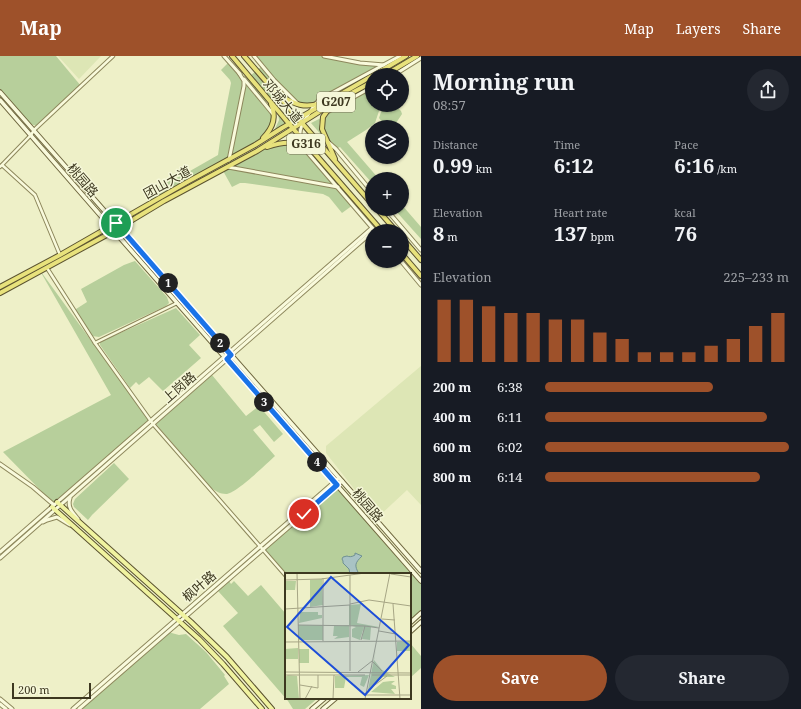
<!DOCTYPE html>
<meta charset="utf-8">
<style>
body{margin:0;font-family:"Noto Serif","Noto Sans SC",serif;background:#242831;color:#f1f3f6;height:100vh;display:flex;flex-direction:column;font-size:15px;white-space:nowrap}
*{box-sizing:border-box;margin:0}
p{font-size:13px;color:#9ea1a6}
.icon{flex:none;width:22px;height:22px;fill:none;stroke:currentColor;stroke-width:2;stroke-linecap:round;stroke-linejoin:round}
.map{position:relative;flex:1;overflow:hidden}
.panel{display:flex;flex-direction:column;background:#171b24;width:380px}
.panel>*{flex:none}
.buttons{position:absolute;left:365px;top:12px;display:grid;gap:8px}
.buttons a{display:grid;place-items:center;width:44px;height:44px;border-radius:50%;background:#171b24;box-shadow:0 1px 3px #0004;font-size:20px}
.scale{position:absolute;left:12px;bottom:10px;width:79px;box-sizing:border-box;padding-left:4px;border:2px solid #3d3820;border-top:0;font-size:11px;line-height:14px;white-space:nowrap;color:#3d3820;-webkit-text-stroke:3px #f5f7d8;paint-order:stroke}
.pin{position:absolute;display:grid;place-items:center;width:34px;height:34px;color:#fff;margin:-17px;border:2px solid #fff;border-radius:50%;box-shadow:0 1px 4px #0007}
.km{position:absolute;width:20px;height:20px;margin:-10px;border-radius:50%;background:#222;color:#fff;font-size:11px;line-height:20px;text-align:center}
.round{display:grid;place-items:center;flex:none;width:42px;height:42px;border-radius:21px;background:#242831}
.overview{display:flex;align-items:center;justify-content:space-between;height:68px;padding:0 12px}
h1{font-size:22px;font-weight:700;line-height:30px}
.figures{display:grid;grid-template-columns:repeat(3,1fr);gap:6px;height:68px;padding:4px 12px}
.figures div{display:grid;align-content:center}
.figures b{font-size:20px;font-weight:700}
.figures small{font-size:11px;font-weight:400}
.figures p{font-size:11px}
.chart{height:112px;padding:8px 12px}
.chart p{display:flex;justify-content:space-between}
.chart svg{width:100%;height:72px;margin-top:4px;stroke:#9e512a;stroke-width:6}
.button{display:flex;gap:8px;margin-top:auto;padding:8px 12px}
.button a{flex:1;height:46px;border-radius:24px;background:#9e512a;color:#fff;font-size:16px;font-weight:700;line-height:46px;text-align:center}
.button a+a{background:#242831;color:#f1f3f6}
ul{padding:0 12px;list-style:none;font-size:13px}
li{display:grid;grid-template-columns:64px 48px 1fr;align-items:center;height:30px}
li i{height:10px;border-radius:5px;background:#9e512a}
header{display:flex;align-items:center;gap:24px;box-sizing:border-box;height:56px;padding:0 20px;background:#9e512a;color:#fff}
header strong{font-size:19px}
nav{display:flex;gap:22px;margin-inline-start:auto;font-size:14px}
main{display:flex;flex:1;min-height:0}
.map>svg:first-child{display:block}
.farmland{fill:#dde6b5}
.green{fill:#b7cf9b}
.water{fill:#a9c3c4;stroke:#6f9093}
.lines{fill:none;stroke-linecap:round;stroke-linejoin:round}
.minor-casing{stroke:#8d875c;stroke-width:4.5}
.tertiary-casing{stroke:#8d875c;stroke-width:5}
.secondary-casing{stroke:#6f673f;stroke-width:5.5}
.primary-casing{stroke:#5b5330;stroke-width:6}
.trunk-casing{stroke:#5b5330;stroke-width:6}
.minor{stroke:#f9fadc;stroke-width:2.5}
.tertiary{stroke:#f9fadc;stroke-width:3}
.secondary{stroke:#f9fadc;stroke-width:3.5}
.primary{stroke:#f0f3a0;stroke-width:4}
.trunk{stroke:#e8e27c;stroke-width:4}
.route-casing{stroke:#fff;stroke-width:8}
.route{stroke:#1a73e8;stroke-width:5}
.labels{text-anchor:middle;stroke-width:3;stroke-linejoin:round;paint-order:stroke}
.shield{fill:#f5f7d8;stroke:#747157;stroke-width:1}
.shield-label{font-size:12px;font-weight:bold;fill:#3d3820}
.street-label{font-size:13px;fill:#3d3820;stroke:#f5f7d8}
.inset-road{fill:none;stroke:#a7a685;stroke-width:1}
.view{fill:#1d4ed8;fill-opacity:0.15;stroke:#1d4ed8;stroke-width:2}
.inset-edge{fill:none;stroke:#3d3820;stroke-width:2}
</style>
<header>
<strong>Map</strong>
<nav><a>Map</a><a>Layers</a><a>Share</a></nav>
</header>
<main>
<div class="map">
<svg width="421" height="653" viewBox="0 0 421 653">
<rect width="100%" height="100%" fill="#eef0c8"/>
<g class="farmland">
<path d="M 58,0 L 101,0 L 79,23 Z"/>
<path d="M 421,310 L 421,449 L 407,434 L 377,462 L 326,397 L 326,390 Z"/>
</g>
<g class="green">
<path d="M 0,0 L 56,0 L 81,30 L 37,70 L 30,68 L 0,33 Z"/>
<path d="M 254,0 L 324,0 L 360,7 L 384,9 L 319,44 L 314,49 L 298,48 L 281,32 L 265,46 L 275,61 L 265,80 L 255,89 L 151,146 L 143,137 L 183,119 L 218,99 L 221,78 L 231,27 L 230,24 L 221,14 L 229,6 L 244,25 L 262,10 Z"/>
<path d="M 369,33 L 372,37 L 372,49 L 381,49 L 375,67 L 366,74 L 347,86 L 379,123 L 372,123 L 372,127 L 340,91 L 336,93 C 321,80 321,76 326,57 Z"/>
<path d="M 382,49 L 395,49 L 401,55 L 402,58 L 396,67 L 390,69 L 383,67 L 379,62 L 383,50 Z"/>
<path d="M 278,56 L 286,67 L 274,75 L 279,64 Z"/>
<path d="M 321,62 L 319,68 L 323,81 L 311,67 Z"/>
<path d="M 282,86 L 302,90 L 353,149 L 342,157 L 329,141 L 323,138 L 245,127 L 240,127 L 232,131 L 222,113 L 257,95 Z"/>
<path d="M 402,149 L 421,171 L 421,183 L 394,153 L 402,153 Z"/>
<path d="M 135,205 L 167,241 L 169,247 L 166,250 L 99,281 L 92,280 L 73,255 L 87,246 L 81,233 L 124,209 L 132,206 Z"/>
<path d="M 39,213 L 151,367 L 56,450 L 3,396 L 111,339 Z"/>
<path d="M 176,252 L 200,279 L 189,289 L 201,302 L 163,335 L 149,321 L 139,329 L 136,326 L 130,332 L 100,289 L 100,286 Z"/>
<path d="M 212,319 L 246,360 L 259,350 L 283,378 L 274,386 L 260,369 L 253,374 L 275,400 C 266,408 236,438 226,438 C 220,438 216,435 211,432 L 156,368 Z"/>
<path d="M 114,407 L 129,423 L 92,459 L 88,464 L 74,451 L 73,448 L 75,443 Z"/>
<path d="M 337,429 L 421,525 L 421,557 L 410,567 L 410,518 L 286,518 L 286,520 L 263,494 Z"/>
<path d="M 229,525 L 231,528 L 234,525 L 248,540 L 261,529 L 286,558 L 286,642 L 318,642 L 305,653 L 293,653 L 288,645 L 223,570 L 238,557 L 218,535 Z"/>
<path d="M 168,576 L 179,579 L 186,578 L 206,596 L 225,619 L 224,620 L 229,628 L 200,653 L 79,653 Z"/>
<path d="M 410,587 L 421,600 L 421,612 L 410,622 Z"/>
</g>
<path class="water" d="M 355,497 L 362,500 C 355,507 354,509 359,518 L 350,518 L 349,513 L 343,507 L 343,505 L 342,503 L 343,501 L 347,500 C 349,501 352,501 355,499 Z"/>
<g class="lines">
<g class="minor-casing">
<g id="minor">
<path d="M 2,109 L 35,139 L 60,199"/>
<path d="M 0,111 L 31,79 L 34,74 L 113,0"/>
<path d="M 47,212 L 95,287 L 177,247"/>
<path d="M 95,287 L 153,368 L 286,520"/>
</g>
</g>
<g class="tertiary-casing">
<g id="tertiary">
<path d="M 224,0 L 240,18"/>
<path d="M 254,0 L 274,24 L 297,47"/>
<path d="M 324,0 L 360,7 L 384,9"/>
<path d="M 394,19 L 421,2"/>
<path d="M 244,23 L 264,47 L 273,58"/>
<path d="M 327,56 L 372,31"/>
<path d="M 328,86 L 336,93 L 372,136"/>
<path d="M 229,104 L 244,30 L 244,25 L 239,17"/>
<path d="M 228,111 L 338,131"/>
<path d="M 386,153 L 421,194"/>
<path d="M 375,175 L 302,90 C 302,85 300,81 300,77 C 300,68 313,51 319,44 L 400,0"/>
<path d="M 401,205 L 421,229"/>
<path d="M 0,408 L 33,431 L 54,449"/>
<path d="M 70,442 C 67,451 72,456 78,463"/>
<path d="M 43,466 L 47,464 L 57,461 L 70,469"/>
<path d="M 0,496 L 372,172"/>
<path d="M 0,502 L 372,176"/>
<path d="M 0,643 L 12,653"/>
<path d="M 0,648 L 6,653"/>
<path d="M 73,653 L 339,422"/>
<path d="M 79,653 L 342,425"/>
</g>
</g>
<g class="secondary-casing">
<g id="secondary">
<path d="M 0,36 L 421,515"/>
<path d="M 0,44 L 114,175 L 421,525"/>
<path d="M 410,567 L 421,557"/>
<path d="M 410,576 L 421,566"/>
<path d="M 312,653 L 325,642"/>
<path d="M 323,653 L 336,642"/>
</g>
</g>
<g class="primary-casing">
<g id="primary">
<path d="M 57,446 L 191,566 L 227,601 L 272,653"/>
<path d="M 52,451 L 199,583 L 223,608 L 262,653"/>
</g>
</g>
<g class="trunk-casing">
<g id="trunk">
<path d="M 232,0 L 290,69 L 382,175"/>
<path d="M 244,0 L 372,148"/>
<path d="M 374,19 L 406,0"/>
<path d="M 385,19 L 417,0"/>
<path d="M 281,40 C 294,48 305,53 320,47"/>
<path d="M 330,51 L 323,61 L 322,73 L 335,103"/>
<path d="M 263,82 C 273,72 277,61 271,48"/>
<path d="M 267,91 C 285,85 295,84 311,96"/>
<path d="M 377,153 L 396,175"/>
<path d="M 402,182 L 421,204"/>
<path d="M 402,198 L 421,220"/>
<path d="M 0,231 L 60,199 L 189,125 L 255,89 L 282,72 L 372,20"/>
<path d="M 0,237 L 114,175 L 164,145 L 257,95 L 333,47 L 372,26"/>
</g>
</g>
<use href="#minor" class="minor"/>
<use href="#tertiary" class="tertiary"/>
<use href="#secondary" class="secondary"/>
<use href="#primary" class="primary"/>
<use href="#trunk" class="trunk"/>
</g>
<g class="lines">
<g class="route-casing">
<path id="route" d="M 116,167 L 231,299 L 227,303 L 337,429 L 304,458"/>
</g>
<use href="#route" class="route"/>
</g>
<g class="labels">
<g class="shield">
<rect x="317" y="36" width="38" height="20" rx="3"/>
<rect x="287" y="78" width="38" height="20" rx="3"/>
</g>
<g class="shield-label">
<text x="336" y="50">G207</text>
<text x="306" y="92">G316</text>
</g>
<g class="street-label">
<text transform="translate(283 45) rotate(50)" y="5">邓城大道</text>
<text transform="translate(83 124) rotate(49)" y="5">桃园路</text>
<text transform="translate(167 126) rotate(-29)" y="5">团山大道</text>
<text transform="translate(179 331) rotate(-41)" y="5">上岗路</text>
<text transform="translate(368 449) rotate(49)" y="5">桃园路</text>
<text transform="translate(199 530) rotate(-41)" y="5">枫叶路</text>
</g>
</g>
<g transform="translate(285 517)">
<rect width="126" height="126" fill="#eef0c8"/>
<path d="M 37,6 L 38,32 L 25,34 L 25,7 ZM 0,8 L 11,8 L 10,17 L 1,17 L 1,24 ZM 76,31 L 72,50 L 94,54 L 86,54 L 85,67 L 77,66 L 79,54 L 75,67 L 67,64 L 67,56 L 71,54 L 64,52 L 64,32 ZM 15,39 L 33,39 L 33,42 L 37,42 L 37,45 L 14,50 ZM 13,52 L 38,52 L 38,67 L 14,67 ZM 64,52 L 64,64 L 49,66 L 53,63 L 48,63 L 49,53 ZM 126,68 L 126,78 L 112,78 L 112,69 ZM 13,75 L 13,86 L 0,86 L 0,76 ZM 91,75 L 89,87 L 97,97 L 110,104 L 98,104 L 83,117 ZM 14,76 L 24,76 L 24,90 L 14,90 ZM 3,102 L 12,103 L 14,126 L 0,126 L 0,104 ZM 84,102 L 79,114 L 75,112 L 77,104 L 61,104 L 59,115 L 50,115 L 50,103 ZM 106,108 L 110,108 L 106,111 L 111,113 L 111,116 L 106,116 L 110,121 L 86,119 L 98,109 Z" fill="#b7cf9b"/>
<path class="inset-road" d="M 12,0 L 15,126M 106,1 L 126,4M 65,2 L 65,98M 38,5 L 38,68M 0,7 L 36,6 L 80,0M 65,31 L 84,27 L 126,33M 108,31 L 115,126M 0,36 L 65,32M 97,46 L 110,47M 13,52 L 80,53M 94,58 L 111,61M 76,67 L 80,53 L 94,55M 0,69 L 126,68M 88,89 L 97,98M 0,99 L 126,100M 73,99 L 87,88M 0,102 L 80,102M 87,102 L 126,102M 15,112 L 33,115 L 33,102M 83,117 L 102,103M 81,122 L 126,122M 20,126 L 27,113M 48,126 L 49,102M 80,126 L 105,0"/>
<path class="view" d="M 46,4 L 124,72 L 80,122 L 2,54 Z"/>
<rect width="126" height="126" class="inset-edge"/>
</g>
</svg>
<div class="buttons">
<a><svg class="icon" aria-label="locate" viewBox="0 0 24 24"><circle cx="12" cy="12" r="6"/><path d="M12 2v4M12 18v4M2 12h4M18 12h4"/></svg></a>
<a><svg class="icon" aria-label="layers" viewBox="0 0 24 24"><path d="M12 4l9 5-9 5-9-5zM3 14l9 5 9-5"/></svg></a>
<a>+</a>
<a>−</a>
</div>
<div class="scale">200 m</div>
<div class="pin" style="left:116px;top:167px;background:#1e9e55"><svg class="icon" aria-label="arrive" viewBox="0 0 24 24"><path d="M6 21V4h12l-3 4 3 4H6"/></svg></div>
<div class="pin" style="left:304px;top:458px;background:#d93025"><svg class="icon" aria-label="check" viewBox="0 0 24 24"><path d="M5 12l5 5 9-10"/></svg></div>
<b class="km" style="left:168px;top:227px">1</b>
<b class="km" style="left:220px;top:287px">2</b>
<b class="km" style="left:264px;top:346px">3</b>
<b class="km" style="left:317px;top:406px">4</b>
</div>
<section class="panel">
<div class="overview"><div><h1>Morning run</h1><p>08:57</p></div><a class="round"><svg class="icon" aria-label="share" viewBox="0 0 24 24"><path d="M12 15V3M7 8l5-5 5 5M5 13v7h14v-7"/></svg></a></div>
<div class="figures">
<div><p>Distance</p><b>0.99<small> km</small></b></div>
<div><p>Time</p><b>6:12</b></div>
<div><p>Pace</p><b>6:16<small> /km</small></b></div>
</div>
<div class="figures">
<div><p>Elevation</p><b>8<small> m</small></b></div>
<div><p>Heart rate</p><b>137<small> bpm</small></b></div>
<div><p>kcal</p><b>76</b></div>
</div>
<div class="chart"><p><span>Elevation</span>225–233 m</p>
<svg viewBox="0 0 160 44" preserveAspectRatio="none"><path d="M5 44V6M15 44V6M25 44V10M35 44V14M45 44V14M55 44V18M65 44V18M75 44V26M85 44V30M95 44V38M105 44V38M115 44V38M125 44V34M135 44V30M145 44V22M155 44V14"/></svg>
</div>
<ul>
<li><b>200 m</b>6:38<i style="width:69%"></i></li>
<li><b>400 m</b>6:11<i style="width:91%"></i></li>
<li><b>600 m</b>6:02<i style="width:100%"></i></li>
<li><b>800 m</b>6:14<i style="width:88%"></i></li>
</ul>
<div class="button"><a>Save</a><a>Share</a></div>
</section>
</main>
